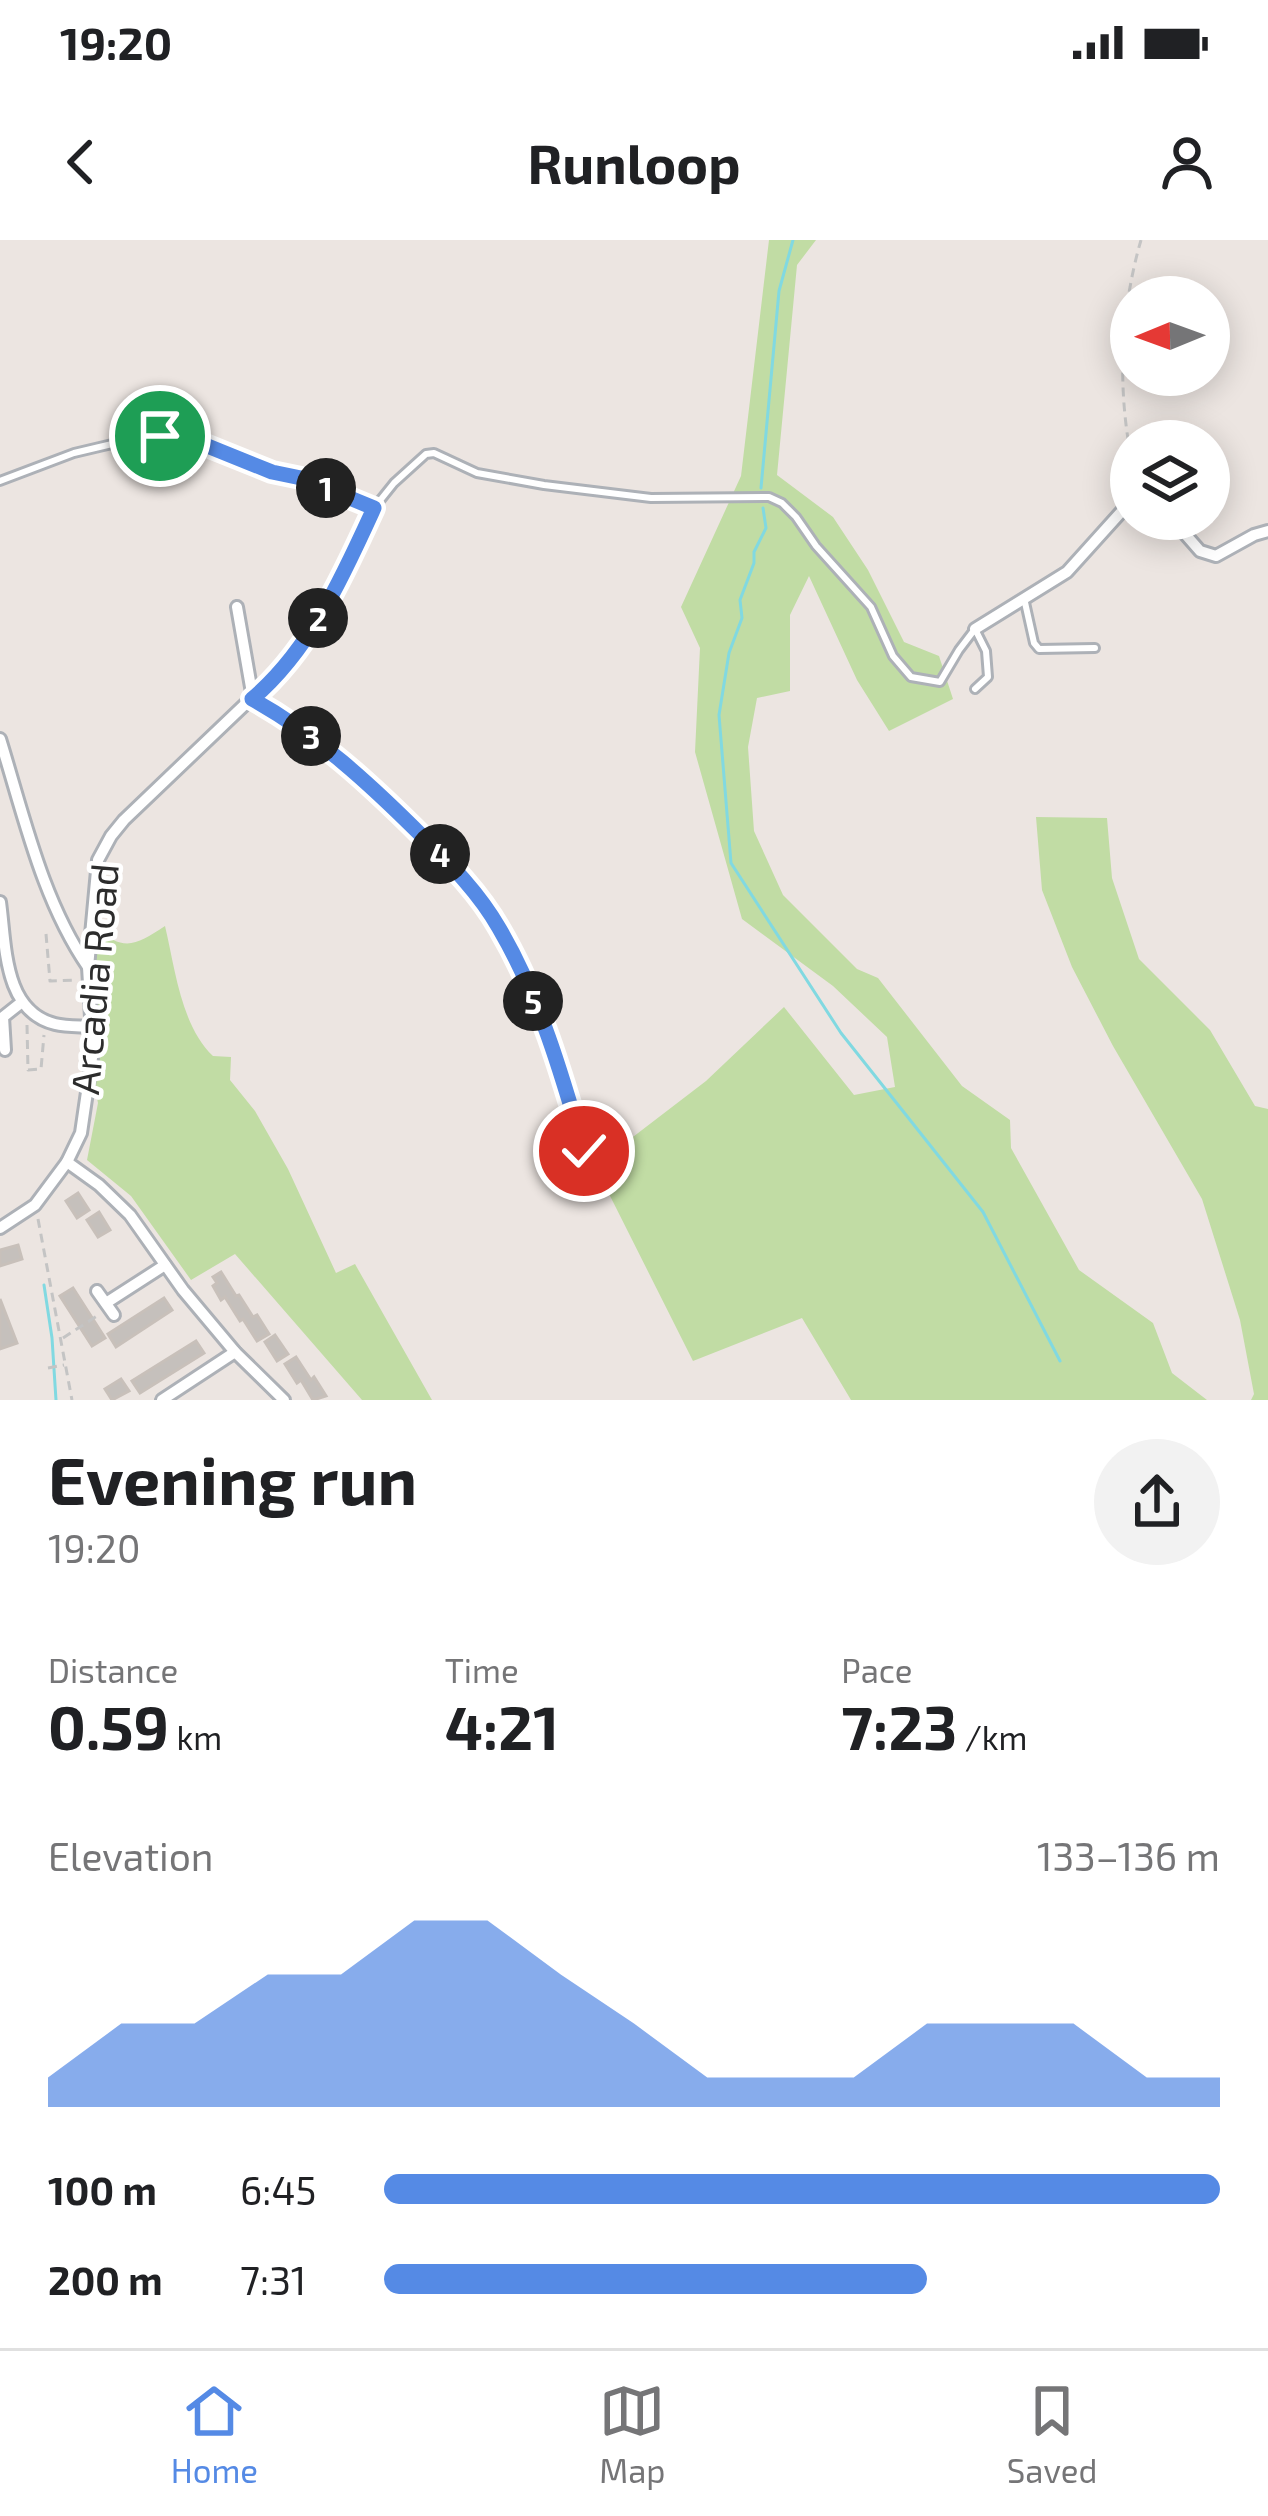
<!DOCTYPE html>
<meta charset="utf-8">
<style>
body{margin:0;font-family:"Exo 2",sans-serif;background:#f2f2f2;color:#202124;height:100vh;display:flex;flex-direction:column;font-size:45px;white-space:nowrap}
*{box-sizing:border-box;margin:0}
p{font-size:39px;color:#757577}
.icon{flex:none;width:66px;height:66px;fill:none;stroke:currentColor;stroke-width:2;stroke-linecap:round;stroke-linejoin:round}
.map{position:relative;height:1160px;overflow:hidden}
.details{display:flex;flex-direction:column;background:#fff;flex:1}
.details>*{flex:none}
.needle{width:78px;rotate:269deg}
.tools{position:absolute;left:1110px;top:36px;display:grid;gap:24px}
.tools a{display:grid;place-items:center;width:120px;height:120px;border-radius:50%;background:#fff;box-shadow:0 6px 30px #0003;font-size:60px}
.pin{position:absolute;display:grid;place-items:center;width:102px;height:102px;color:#fff;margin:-51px;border:6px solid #fff;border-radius:50%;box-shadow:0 3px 12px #0007}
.km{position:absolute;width:60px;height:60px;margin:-30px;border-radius:50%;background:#222;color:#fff;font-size:33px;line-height:60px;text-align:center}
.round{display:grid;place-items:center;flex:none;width:126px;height:126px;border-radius:63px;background:#f2f2f2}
.head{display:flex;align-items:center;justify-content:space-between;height:204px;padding:0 48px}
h1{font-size:66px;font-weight:700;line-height:90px}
.figures{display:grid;grid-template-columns:repeat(3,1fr);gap:18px;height:204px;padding:12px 48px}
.figures div{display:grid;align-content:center}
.figures b{font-size:60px;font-weight:700}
.figures small{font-size:33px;font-weight:400}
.figures p{font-size:33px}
.chart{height:336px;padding:24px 48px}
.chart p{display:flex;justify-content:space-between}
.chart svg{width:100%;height:216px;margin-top:12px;fill:#558ae5;opacity:.7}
ul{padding:0 48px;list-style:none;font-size:39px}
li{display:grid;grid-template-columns:192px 144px 1fr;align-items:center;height:90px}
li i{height:30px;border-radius:15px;background:#558ae5}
.status{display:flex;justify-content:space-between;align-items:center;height:84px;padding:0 60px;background:#fff;direction:ltr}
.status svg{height:33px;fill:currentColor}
header{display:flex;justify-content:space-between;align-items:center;height:156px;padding:0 48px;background:#fff;font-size:54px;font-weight:700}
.dock{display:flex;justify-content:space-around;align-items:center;height:168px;border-top:3px solid #e0e0e0;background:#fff;font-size:33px;color:#757577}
.dock a{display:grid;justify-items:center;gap:6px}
.dock .active{color:#558ae5}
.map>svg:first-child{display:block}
.green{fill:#c1dca4}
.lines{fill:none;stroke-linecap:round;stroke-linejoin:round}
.stream{stroke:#81d9e1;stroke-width:3}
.building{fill:#c5c0bc;stroke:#c8c0ba;stroke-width:3}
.lane-casing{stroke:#adb1b7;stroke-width:12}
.street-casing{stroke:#adb1b7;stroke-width:16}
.path{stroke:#c4c4c4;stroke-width:3;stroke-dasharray:9 6;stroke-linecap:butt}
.lane{stroke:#fff;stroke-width:6}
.street{stroke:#fff;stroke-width:10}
.route-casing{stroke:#fff;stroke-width:24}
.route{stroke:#558ae5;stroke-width:15}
.labels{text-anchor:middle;stroke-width:9;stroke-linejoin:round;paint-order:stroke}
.street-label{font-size:39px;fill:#2c2c2c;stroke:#fff}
</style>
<div class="status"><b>19:20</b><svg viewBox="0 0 49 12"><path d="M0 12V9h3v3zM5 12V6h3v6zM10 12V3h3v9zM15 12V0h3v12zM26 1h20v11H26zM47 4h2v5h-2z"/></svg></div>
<header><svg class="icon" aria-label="back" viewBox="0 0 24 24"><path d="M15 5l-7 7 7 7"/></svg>Runloop<svg class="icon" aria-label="person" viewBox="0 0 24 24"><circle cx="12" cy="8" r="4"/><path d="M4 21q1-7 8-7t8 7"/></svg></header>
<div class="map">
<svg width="1268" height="1160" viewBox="0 0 1268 1160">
<rect width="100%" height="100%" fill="#ece5e1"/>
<g class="green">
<path d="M 769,0 L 816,0 L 797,25 L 777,235 L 833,277 L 868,330 L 904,402 L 939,416 L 953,459 L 889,491 L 857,440 L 809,336 L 790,375 L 790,451 L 757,458 L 748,507 L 754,591 L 783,655 L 857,729 L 878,738 L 962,846 L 1010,880 L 1011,908 L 1079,1030 L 1153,1083 L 1172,1133 L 1207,1160 L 851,1160 L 802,1078 L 693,1121 L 595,926 L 706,841 L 784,767 L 854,855 L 895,847 L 887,797 L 833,746 L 742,679 L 695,512 L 700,408 L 681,367 L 741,236 Z"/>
<path d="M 1036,577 L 1107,578 L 1112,638 L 1139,719 L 1210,790 L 1255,866 L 1268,869 L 1268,1160 L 1251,1160 L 1254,1154 L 1240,1080 L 1202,959 L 1113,806 L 1072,727 L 1042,650 Z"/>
<path d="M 165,686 C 175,728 181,786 213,816 L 231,817 L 230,840 L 255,871 L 288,929 L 336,1033 L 355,1024 L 432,1160 L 362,1160 L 235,1014 L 191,1040 L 131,956 L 87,920 L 98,863 L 93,839 L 98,787 L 93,731 L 96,688 C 125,713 137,704 165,686 Z"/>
</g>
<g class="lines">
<g class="stream">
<path d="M 761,248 L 779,51 L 793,0"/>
<path d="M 763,268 L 766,288 L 754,312 L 754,323 L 740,360 L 742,378 L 729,413 L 719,475 L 731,623 L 841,793 L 983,972 L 1060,1121"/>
<path d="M 44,1045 L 52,1098 L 56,1160"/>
</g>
</g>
<g class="building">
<path d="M 78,953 L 89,970 L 77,978 L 66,961 Z"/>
<path d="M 99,972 L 110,990 L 98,997 L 87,980 Z"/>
<path d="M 18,1005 L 22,1019 L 0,1026 L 0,1010 Z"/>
<path d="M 221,1032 L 236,1056 L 239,1055 L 253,1077 L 257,1075 L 269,1094 L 257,1101 L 243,1079 L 240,1081 L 225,1057 L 221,1060 L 213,1046 L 217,1043 L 213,1037 Z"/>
<path d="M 73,1048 L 105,1098 L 92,1106 L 60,1056 Z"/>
<path d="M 164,1058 L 172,1070 L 116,1107 L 108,1094 Z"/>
<path d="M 0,1059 L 17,1103 L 0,1109 Z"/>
<path d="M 275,1095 L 288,1114 L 277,1121 L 265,1102 Z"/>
<path d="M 196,1101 L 204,1113 L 140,1153 L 132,1141 Z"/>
<path d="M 296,1117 L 311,1140 L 314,1137 L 326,1156 L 313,1160 L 301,1140 L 297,1143 L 285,1124 Z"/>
<path d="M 121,1139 L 129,1151 L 112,1160 L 105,1149 Z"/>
</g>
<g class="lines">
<g class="lane-casing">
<g id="lane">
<path d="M 0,241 L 74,213 L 146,196 L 174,196 L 238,216 L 272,232 L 301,238 L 374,268 L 394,243 L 426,214 L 434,213 L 477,233 L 544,245 L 651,258 L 769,257 L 782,263 L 796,277 L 816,306 L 871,367 L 893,416 L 911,437 L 940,442 L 959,410 L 975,389 L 986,411 L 988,437 L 975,449"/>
<path d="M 1024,358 L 1034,403 L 1039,409 L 1095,408"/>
</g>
</g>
<g class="street-casing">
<g id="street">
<path d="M 1172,279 L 1200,311 L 1216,316 L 1254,295 L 1268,291"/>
<path d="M 237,367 L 252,453 L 255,457"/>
<path d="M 975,389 L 1067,332 L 1131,261"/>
<path d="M 0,499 C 24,576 42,660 88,727"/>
<path d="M 0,662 C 6,705 3,771 55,784 C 67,787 81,786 93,787"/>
<path d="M 5,810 L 3,777 L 22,762"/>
<path d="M 67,922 L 99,945 L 130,975 L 183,1050 L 235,1112 L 284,1160"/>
<path d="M 0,988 L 35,965 L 67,922 L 81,893 L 93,811 L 88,727 L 98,620 L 111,596 L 124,580 L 283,428 L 333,354 L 374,268"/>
<path d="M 97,1051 L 114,1075"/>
<path d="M 106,1063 L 165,1025"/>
<path d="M 162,1160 L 235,1112"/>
</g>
</g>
<g class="path">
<path d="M 1131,216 C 1117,145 1121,69 1141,0"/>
<path d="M 264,466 C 350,513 477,635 519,724 C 549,788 567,857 588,923"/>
<path d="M 46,694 L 50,741 L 75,740"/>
<path d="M 27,785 L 28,830 L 41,829 L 44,795"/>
<path d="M 38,979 L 72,1160"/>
<path d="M 63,1098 L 100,1074"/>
<path d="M 48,1128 L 64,1125"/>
</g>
<use href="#lane" class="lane"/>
<use href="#street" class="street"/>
</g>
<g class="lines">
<g class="route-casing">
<path id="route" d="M 160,196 L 174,196 L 205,205 L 272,232 L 301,238 L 374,268 C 343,336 310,410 252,459 C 317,495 370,544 423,597 C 451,625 479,653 499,688 C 539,756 562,835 584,911"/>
</g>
<use href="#route" class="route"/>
</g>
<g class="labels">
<g class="street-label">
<text transform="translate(95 739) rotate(-85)" y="14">Arcadia Road</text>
</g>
</g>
</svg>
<div class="tools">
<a><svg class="needle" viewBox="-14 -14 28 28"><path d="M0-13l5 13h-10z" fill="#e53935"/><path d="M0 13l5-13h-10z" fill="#757577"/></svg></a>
<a><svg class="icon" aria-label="layers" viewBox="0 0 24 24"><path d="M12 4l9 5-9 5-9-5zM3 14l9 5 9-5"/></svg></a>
</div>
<div class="pin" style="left:160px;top:196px;background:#1e9e55"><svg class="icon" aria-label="arrive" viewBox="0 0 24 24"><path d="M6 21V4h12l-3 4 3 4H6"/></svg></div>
<div class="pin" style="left:584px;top:911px;background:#d93025"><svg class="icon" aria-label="check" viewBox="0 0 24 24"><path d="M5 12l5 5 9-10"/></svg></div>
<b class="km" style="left:326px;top:248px">1</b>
<b class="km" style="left:318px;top:378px">2</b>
<b class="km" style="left:311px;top:496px">3</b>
<b class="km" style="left:440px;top:614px">4</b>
<b class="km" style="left:533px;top:761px">5</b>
</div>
<section class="details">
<div class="head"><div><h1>Evening run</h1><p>19:20</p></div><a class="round"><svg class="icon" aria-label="share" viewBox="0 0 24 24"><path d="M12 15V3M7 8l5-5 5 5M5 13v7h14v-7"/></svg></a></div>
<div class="figures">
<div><p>Distance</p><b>0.59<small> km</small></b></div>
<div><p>Time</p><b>4:21</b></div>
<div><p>Pace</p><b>7:23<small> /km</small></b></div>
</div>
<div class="chart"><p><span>Elevation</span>133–136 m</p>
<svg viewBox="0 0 160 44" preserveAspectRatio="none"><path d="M0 44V38L10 27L20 27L30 17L40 17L50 6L60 6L70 17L80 27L90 38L100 38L110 38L120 27L130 27L140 27L150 38L160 38V44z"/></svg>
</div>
<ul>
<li><b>100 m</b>6:45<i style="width:100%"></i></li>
<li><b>200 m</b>7:31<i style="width:65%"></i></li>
</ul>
</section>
<nav class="dock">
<a class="active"><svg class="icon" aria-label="home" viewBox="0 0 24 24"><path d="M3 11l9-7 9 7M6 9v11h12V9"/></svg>Home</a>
<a><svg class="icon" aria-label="map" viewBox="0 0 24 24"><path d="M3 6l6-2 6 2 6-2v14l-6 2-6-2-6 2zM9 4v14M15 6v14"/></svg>Map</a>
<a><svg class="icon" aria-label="saved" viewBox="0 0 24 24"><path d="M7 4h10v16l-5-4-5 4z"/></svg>Saved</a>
</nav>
